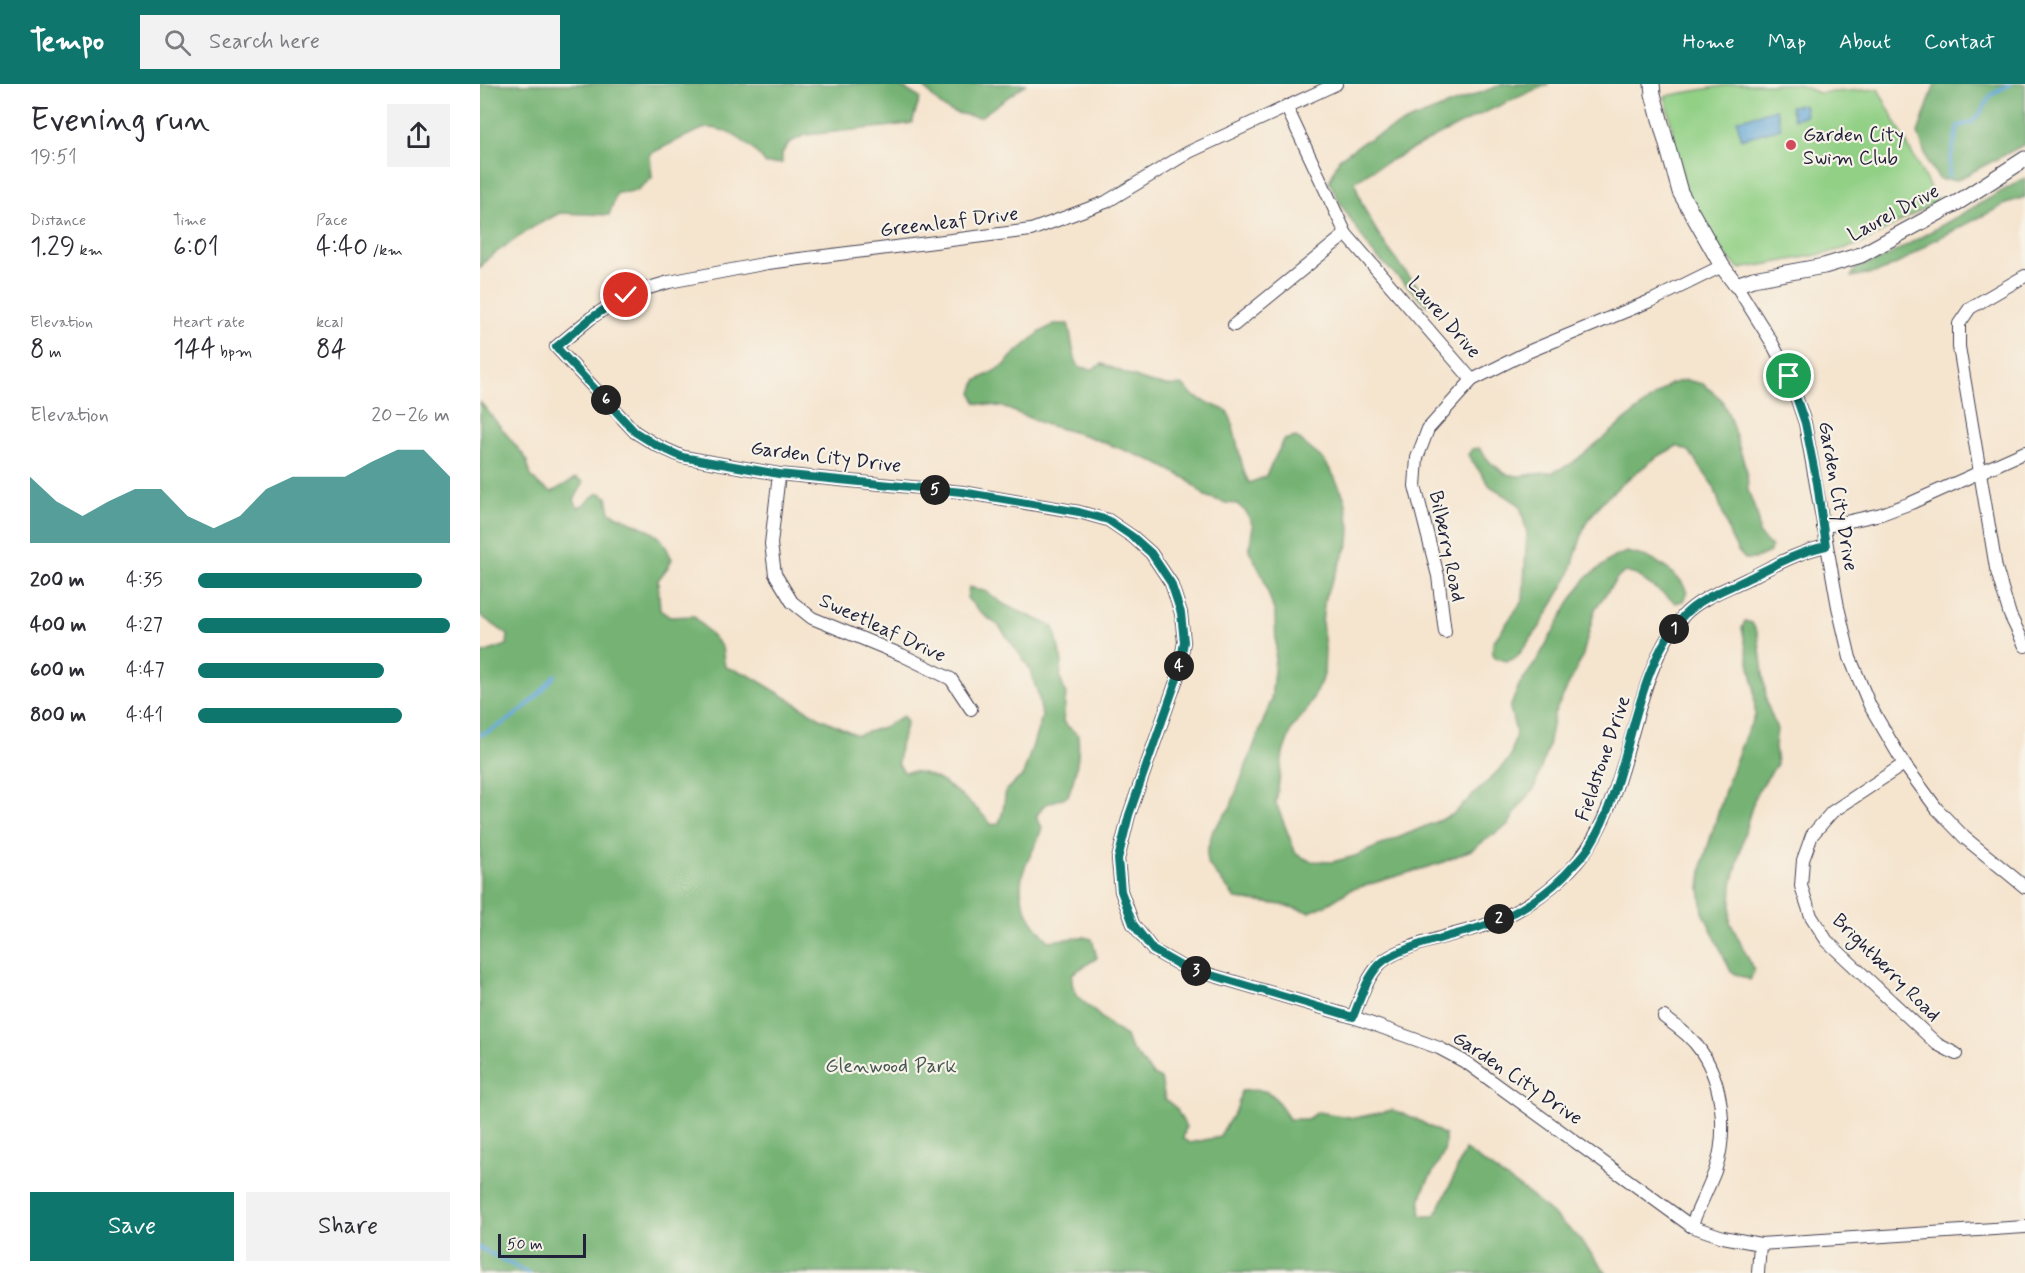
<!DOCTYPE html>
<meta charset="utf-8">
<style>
body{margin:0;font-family:Mynerve,sans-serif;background:#f2f2f3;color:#2b2b33;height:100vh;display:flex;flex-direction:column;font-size:22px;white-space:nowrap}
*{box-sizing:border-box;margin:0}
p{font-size:20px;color:#7c7c81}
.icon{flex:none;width:33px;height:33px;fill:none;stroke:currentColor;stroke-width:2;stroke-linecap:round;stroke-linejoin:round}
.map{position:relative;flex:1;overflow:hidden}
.drawer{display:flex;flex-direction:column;background:#fff;width:480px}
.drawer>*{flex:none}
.scale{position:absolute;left:18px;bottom:15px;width:88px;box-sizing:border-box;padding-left:6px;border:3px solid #22223b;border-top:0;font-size:16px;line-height:21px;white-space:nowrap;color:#22223b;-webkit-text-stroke:4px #f7f3e8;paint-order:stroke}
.pin{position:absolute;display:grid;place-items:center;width:51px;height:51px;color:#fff;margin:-26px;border:3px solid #fff;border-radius:50%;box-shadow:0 2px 6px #0007}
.km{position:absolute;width:30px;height:30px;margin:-15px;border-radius:50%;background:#222;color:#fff;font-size:16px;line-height:30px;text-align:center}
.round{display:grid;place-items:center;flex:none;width:63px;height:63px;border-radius:0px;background:#f2f2f3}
.headline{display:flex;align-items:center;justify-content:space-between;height:102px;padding:0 30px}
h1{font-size:33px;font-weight:600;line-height:45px}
.stats{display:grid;grid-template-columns:repeat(3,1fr);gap:9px;height:102px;padding:6px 30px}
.stats div{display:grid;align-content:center}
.stats b{font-size:26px;font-weight:600}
.stats small{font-size:16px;font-weight:400}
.stats p{font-size:16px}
.chart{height:168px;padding:12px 30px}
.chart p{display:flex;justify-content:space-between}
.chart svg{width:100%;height:108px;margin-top:6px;fill:#0f766e;opacity:.7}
.action{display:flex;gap:12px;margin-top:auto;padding:12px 30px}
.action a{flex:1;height:69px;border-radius:0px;background:#0f766e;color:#fff;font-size:24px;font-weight:600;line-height:69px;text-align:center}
.action a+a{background:#f2f2f3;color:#2b2b33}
ul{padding:0 30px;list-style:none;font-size:20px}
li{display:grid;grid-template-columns:96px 72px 1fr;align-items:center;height:45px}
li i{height:15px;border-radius:8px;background:#0f766e}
header{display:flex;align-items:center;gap:36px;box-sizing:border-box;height:84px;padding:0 30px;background:#0f766e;color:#fff}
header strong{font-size:28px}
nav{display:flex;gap:33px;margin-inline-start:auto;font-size:21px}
.search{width:420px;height:54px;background:#f2f2f3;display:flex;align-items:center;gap:15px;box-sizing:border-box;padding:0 21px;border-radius:0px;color:#7c7c81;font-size:22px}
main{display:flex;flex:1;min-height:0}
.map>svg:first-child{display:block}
.green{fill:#92d086;stroke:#5a7960;stroke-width:1.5}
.forest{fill:#75b273;stroke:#4c6a57;stroke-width:1.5}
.water{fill:#60a6d6;stroke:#416488;stroke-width:1.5}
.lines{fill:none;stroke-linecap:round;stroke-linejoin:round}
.stream{stroke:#60a6d6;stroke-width:4}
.minor-casing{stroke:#423f51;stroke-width:14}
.tertiary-casing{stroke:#423f51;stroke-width:17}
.minor{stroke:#fff;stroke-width:12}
.tertiary{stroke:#fff;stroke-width:15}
.route-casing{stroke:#fff;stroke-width:12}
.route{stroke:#0f766e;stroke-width:8}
.poi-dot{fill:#d1495b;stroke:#f7f3e8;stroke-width:2}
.labels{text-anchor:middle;stroke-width:4.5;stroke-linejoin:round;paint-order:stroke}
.poi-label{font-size:20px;fill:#22223b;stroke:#f7f3e8;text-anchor:start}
.street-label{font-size:20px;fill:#22223b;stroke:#f7f3e8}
.park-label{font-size:20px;fill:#445652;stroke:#f7f3e8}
</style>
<header>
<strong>Tempo</strong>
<div class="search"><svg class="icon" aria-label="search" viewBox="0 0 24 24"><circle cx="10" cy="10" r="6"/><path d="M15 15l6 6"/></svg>Search here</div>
<nav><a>Home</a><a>Map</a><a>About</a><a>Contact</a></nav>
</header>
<main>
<section class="drawer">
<div class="headline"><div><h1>Evening run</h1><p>19:51</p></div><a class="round"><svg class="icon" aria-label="share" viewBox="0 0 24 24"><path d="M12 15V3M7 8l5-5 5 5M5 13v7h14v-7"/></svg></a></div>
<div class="stats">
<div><p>Distance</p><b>1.29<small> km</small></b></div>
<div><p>Time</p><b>6:01</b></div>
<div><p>Pace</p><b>4:40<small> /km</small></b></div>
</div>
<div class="stats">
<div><p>Elevation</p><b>8<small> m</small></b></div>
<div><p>Heart rate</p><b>144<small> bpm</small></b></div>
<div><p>kcal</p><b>84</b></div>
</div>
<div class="chart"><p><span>Elevation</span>20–26 m</p>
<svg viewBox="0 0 160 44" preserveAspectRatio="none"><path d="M0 44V17L10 27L20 33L30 27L40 22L50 22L60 33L70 38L80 33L90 22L100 17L110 17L120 17L130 11L140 6L150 6L160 17V44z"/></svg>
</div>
<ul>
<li><b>200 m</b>4:35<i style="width:89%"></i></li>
<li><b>400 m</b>4:27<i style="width:100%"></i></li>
<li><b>600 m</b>4:47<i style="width:74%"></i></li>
<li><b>800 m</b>4:41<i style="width:81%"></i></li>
</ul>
<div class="action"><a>Save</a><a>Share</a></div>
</section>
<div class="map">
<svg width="1545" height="1189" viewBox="0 0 1545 1189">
<rect width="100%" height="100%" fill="#f7f3e8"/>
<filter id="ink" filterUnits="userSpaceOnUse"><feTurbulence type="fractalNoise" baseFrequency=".0167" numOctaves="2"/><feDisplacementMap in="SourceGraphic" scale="12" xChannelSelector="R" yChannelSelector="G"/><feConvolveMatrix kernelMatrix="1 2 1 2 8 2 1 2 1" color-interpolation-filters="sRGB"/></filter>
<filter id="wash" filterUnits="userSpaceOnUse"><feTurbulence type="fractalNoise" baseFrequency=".008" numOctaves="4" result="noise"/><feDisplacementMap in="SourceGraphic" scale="24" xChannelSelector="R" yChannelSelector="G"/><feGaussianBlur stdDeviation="1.35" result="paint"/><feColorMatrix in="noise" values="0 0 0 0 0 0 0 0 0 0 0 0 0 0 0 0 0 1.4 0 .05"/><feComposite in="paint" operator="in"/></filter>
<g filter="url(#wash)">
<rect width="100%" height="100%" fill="#f5e4ce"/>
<path class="green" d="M 1254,0 L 1317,0 L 1338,9 L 1398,5 L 1457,117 L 1381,160 L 1348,169 L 1260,185 L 1239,166 L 1206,109 L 1185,12 Z"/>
<g class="forest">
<path d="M 0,0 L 409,0 L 425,5 L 440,14 L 432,39 L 413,42 L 325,51 L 309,59 L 302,69 L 302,79 L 286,80 C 273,63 250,43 227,44 C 221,44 178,66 170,70 L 172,94 L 156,107 L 137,109 L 129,131 L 80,129 L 55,142 L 8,174 L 0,184 Z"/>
<path d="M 442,0 L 546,0 L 500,33 C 466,29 462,26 442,0 Z"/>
<path d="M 1023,0 L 1069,0 C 1021,20 973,43 927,68 C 909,78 890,85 875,98 C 884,138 921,184 948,214 L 950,220 L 948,222 L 892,168 L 865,127 L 849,98 L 859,75 L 885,57 L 930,36 Z"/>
<path d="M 1455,0 L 1545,0 L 1545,60 L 1477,96 L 1460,96 L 1448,79 L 1438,49 Z"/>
<path d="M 1545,94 L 1545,113 L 1530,118 L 1451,158 L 1423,177 L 1399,188 L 1371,193 L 1376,184 L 1404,174 Z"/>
<path d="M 575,240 L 588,240 C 593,254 591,271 599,283 L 613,285 L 622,280 C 648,289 674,305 702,301 L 715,313 L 747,327 L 751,335 L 764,388 L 769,399 L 785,393 L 804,356 L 816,353 L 844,376 L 854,392 L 865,415 L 870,443 L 869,459 L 845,513 L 842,538 L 845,564 L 844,591 L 827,626 L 812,644 L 803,669 L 796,719 L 816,770 L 830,777 L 852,778 L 875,772 L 972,731 L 1008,697 L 1030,674 L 1036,649 L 1030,624 L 1039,601 L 1056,578 L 1089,519 L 1106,494 L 1134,473 L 1147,468 L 1167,473 L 1184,482 L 1201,497 L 1207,508 L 1203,517 L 1196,519 L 1156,491 L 1146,488 L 1137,494 L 1115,525 L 1102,574 L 1074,630 L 1068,663 L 1054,705 L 1039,723 L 1029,740 L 991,766 L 961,779 L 870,806 L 848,820 L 830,828 L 802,821 L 756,815 L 727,779 L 727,767 L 733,746 L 750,724 L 791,617 L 796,564 L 795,530 L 783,493 L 769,466 L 773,442 L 766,428 L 757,420 L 746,419 L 725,412 L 707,395 L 673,377 L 607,352 L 564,340 L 523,323 L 496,319 L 492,309 L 496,297 L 525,281 L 531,273 L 560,248 Z"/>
<path d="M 1206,296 L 1223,300 L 1241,315 L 1249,331 L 1267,388 L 1268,406 L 1278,433 L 1279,451 L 1291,462 L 1290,468 L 1274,475 L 1265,475 L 1258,467 L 1251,454 L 1234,403 L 1209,367 L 1197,362 L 1177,373 L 1144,398 L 1120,420 L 1105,441 L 1089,492 L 1059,544 L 1036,574 L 1027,577 L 1015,574 L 1012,567 L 1014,557 L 1043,516 L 1047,449 L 1040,421 L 1010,402 L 988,371 L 992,365 L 999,364 L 1010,378 L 1026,390 L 1038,392 L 1073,388 L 1091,380 L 1190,300 Z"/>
<path d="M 0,318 L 46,374 L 51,392 L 59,401 L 72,408 L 96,394 L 104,398 L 94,416 L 98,424 C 108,420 109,412 120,409 L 127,413 L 130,428 C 142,435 173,445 180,454 C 185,459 188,468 192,475 L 188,483 L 178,496 L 180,526 L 190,533 L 214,532 L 242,563 L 245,583 L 267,590 L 340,634 L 377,651 L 404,643 L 423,632 L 427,638 L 420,662 L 418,680 L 424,688 C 429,688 434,687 438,688 C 461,691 498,724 512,741 L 519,739 L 523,727 L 526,706 L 543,691 L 562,633 L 558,610 L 549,583 L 519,542 L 501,529 L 487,514 L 489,503 L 507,508 L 525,521 L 574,543 L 582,578 L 580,594 L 586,610 L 583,638 L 598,651 C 600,671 595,694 588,712 L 564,721 L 556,733 L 562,743 C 558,760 549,771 544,786 C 534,813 550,838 569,857 L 604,853 L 612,855 L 617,874 L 592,890 L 592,899 L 596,911 L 632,943 L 646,952 L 650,963 L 673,991 L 681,995 L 685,1015 L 696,1024 L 706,1043 L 703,1054 L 710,1059 L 739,1053 L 757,1024 L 761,1007 C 794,1004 792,1009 809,1035 L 827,1035 L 838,1028 L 875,1034 L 912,1026 L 936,1035 L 965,1051 C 965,1057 966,1064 963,1070 C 954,1091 936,1105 941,1132 L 954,1132 C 967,1111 975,1089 985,1066 L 1049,1110 L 1096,1151 L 1127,1189 L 0,1189 L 0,570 L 27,561 L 28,551 L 0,531 Z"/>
<path d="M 1265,537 L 1272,539 L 1278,550 L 1287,620 L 1297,645 L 1295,662 L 1297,680 L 1276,710 L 1268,736 L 1252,801 L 1250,838 L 1274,886 L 1270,896 L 1251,888 L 1223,828 L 1220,805 L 1223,778 L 1249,694 L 1265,652 L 1275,632 L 1274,602 L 1262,544 Z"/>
</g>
<g class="water">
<path d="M 1324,21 L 1326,31 L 1314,35 L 1310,22 Z"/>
<path d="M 1296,25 L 1301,44 L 1261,55 L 1257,36 Z"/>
</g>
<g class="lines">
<g class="stream">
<path d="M 1469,92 L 1470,77 L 1478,42 L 1491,39 L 1499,31 L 1511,11 L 1530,0"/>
<path d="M 0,651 C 31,639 55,617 75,591"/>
<path d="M 0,1164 L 48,1189"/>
</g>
</g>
</g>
<g filter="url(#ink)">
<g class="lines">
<g class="minor-casing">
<g id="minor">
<path d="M 856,0 L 709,68 L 626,118 L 551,146 L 288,179 L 189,198 L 145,211 L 111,234 L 76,263 L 155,348 L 176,361 L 203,373 L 299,390 L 482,408 L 599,428 L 628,436 L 653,453 L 671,469 L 691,499 L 701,529 L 704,558 L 698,592 L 649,731 L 638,775 L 641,807 L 653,840 L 673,866 L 701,882 L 873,933 L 959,964 L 987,979 L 1211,1142 L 1243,1153 L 1280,1160 L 1545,1143"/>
<path d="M 806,22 L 866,150 L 992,296"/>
<path d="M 1545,192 L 1490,224 L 1479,240 L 1479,263 L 1516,484 L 1530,531 L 1545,562"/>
<path d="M 1256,201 L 1291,257 L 1309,292 L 1325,339 L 1358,523 L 1370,574 L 1390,622 L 1424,680 L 1457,725 L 1485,754 L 1545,803"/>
<path d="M 754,241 L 866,150"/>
<path d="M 299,390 L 291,460 L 295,490 L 312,518 L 332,534 L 422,571 L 471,595 L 491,625"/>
<path d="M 1343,443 L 1401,430 L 1431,419 L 1545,368"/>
<path d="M 965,548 L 958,492 L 935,402 L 937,374 L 948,345 L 992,296 L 1050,267 L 1175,215 L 1242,182"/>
<path d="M 1424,680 L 1352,728 L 1332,751 L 1323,776 L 1321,802 L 1331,832 L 1347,857 L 1457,960 L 1476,970"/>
<path d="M 873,933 C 880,916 886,895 899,881 C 916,862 975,851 1000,843 C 1034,832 1067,810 1091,785 C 1132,742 1145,671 1162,615 C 1171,586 1183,554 1204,531 C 1220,514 1247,505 1267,495 C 1293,482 1318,468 1346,462"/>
<path d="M 1184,933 C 1197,943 1211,952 1221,967 C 1243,999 1248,1050 1235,1087 C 1228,1105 1219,1123 1211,1142"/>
<path d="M 1278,1189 L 1280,1160"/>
</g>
</g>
<g class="tertiary-casing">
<path id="tertiary" d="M 1172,0 L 1173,10 L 1200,108 L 1242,182 L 1256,201 L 1273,195 L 1344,182 L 1381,171 L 1480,117 L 1545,75"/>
</g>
<use href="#minor" class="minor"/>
<use href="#tertiary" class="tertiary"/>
</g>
</g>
<g class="lines" filter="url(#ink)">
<g class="route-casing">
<path id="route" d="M 146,211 L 111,234 L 76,263 L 155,348 L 176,361 L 202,373 L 299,390 L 482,408 L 599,428 L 628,436 L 653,453 L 671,469 L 691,499 L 701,529 L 704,558 L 698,592 L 649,731 L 638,775 L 641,807 L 653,840 L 673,866 L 701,882 L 873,933 C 880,916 886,895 899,881 C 917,862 975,852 1000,843 C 1035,832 1070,809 1094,781 C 1100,775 1107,768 1111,760 C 1152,693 1151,589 1204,531 C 1220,514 1247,505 1267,495 C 1293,482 1318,468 1346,462 L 1337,399 L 1325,339 L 1309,292"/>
</g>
<use href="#route" class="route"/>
</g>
<circle class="poi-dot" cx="1311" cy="61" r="6"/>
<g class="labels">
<g class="poi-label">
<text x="1323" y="57">Garden City<tspan x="1323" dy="23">Swim Club</tspan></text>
</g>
<g class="street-label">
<text transform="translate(1413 128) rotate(-28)" y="7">Laurel Drive</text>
<text transform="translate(469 137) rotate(-7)" y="7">Greenleaf Drive</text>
<text transform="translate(965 233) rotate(49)" y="7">Laurel Drive</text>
<text transform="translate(346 372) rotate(7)" y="7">Garden City Drive</text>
<text transform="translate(1359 412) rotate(80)" y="7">Garden City Drive</text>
<text transform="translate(968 462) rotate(78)" y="7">Bilberry Road</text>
<text transform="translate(403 543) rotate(25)" y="7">Sweetleaf Drive</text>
<text transform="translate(1122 674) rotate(-71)" y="7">Fieldstone Drive</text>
<text transform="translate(1407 883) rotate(45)" y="7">Brightberry Road</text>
<text transform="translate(1038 993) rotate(34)" y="7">Garden City Drive</text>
</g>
<g class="park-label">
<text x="411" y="988">Glenwood Park</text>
</g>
</g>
</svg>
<div class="scale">50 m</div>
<div class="pin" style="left:1309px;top:292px;background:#1e9e55"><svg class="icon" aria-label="arrive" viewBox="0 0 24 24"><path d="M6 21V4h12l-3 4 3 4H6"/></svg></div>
<div class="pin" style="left:146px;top:211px;background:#d93025"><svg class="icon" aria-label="check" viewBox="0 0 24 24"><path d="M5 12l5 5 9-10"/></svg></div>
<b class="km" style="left:1194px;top:545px">1</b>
<b class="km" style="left:1019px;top:835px">2</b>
<b class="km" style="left:716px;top:887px">3</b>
<b class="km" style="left:699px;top:582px">4</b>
<b class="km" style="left:455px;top:406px">5</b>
<b class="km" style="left:126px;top:316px">6</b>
</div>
</main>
